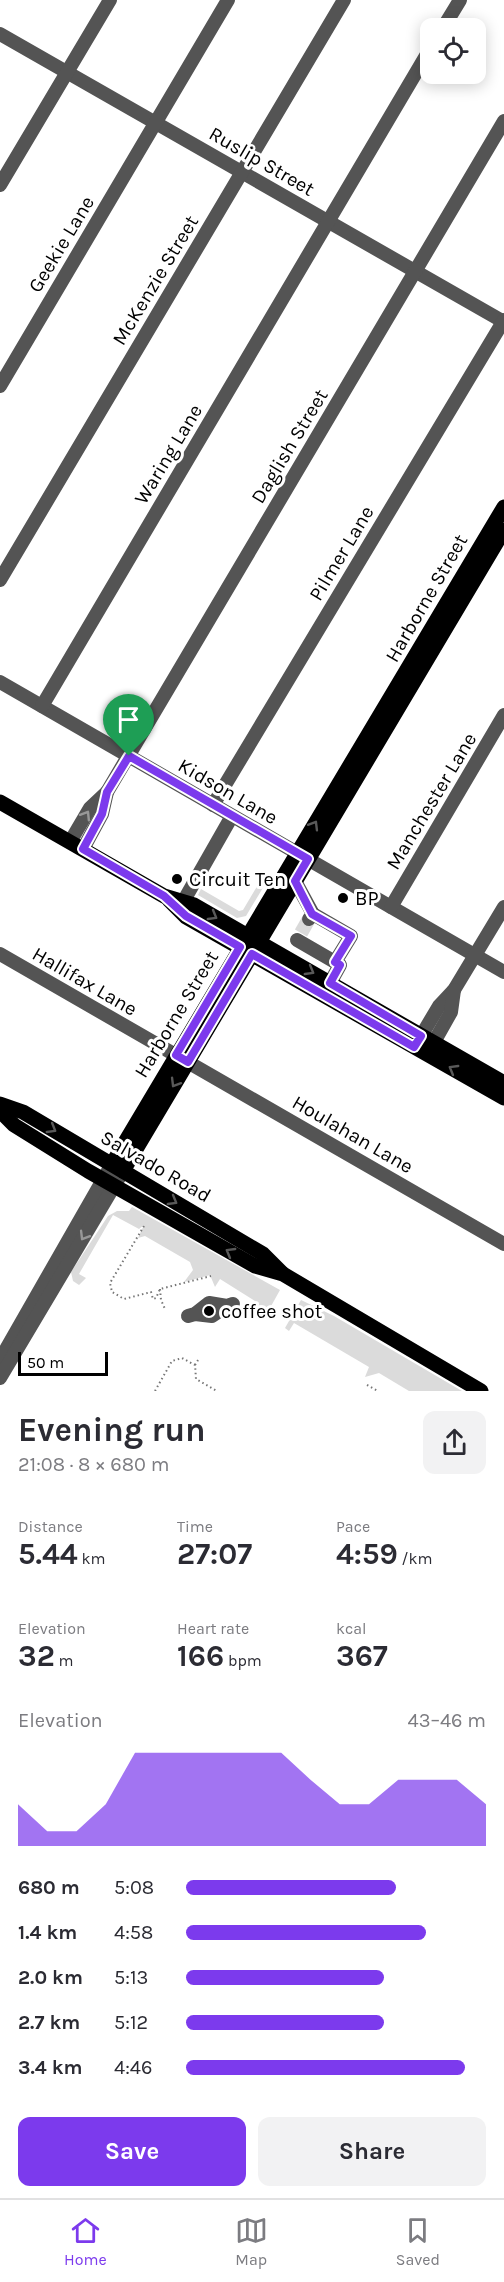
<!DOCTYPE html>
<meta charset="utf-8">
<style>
body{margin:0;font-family:Karla,sans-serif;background:#f2f2f3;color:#2b2b33;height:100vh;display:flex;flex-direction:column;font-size:22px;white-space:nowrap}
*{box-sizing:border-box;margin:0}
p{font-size:20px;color:#7c7c81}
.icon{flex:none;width:33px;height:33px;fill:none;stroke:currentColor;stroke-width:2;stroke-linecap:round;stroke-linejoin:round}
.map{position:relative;height:1391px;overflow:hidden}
.details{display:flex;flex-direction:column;background:#fff;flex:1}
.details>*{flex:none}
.tools{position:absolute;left:420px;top:18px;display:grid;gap:12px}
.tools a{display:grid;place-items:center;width:66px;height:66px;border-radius:12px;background:#fff;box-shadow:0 3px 15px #0003;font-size:30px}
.scale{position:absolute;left:18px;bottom:15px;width:90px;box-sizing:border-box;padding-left:6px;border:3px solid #000;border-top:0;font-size:16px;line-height:21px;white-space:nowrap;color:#000;-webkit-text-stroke:4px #fff;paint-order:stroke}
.pin{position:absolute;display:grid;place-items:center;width:51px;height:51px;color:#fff;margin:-62px -26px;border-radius:50% 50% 50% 0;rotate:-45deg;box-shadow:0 0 6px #0007}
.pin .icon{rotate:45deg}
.round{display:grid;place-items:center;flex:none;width:63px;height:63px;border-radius:12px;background:#f2f2f3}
.head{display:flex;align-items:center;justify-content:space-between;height:102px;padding:0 18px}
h1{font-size:33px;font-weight:700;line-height:45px}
.stats{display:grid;grid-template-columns:repeat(3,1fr);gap:9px;height:102px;padding:6px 18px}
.stats div{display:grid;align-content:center}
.stats b{font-size:30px;font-weight:700}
.stats small{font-size:16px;font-weight:400}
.stats p{font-size:16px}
.chart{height:168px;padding:12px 18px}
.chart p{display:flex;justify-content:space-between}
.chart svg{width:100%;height:108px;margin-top:6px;fill:#7c3aed;opacity:.7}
.cta{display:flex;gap:12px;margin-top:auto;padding:12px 18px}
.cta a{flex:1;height:69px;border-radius:12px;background:#7c3aed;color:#fff;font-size:24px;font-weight:700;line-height:69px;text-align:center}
.cta a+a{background:#f2f2f3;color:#2b2b33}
ul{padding:0 18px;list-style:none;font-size:20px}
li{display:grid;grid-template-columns:96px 72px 1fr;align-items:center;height:45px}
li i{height:15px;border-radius:8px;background:#7c3aed}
.dock{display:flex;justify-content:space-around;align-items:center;height:84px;border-top:2px solid #e1e1e2;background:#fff;font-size:16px;color:#7c7c81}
.dock a{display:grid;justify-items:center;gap:3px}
.dock .current{color:#7c3aed}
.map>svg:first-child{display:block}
.green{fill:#dbdbdb}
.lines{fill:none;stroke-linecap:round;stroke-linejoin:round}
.minor-tunnel{stroke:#d9d9d9;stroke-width:14;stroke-dasharray:14 7;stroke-linecap:butt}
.path{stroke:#767676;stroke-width:2;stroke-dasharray:1.5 3;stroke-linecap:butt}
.minor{stroke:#545454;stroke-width:14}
.major{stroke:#000;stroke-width:15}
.oneway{stroke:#989898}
.oneway2{stroke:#595959}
.route-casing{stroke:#fff;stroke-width:12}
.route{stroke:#7c3aed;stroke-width:8}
.poi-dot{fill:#000;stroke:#fff;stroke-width:2}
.labels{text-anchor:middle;stroke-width:6;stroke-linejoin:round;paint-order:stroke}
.street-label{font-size:20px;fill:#000;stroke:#fff}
.poi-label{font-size:20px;fill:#000;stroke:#fff;text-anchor:start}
</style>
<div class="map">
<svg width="504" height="1391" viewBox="0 0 504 1391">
<rect width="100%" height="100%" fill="#fff"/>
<g class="green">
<path d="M 259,883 L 264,886 L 246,916 L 237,918 L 198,895 L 201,889 L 239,911 L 243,910 Z"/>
<path d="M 132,1207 L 280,1290 L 265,1317 L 250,1308 L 255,1301 L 220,1279 L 215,1287 L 210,1275 L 184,1282 L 193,1270 L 190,1262 L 145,1236 L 138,1238 L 144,1225 L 139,1229 L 113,1215 L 79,1274 L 86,1278 L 79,1285 L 73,1281 L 71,1272 L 108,1216 L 117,1211 L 129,1211 Z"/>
<path d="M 301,1300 L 334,1316 L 462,1391 L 409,1391 L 379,1373 L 365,1377 L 369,1367 L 294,1323 L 289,1331 L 285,1328 Z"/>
</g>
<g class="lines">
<path class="minor-tunnel" d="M 301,933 L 309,919"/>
<g class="path">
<path d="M 144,1226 L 110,1283 L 112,1292 L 124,1299 L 151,1292 L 153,1299 L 156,1298 L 160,1289 L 211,1276"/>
<path d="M 160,1289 L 161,1300 L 165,1309"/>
<path d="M 195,1365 L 198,1360"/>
<path d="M 367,1385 L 378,1391"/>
<path d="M 155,1391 L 172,1361 L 182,1358 L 195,1365 L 196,1379 L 217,1391"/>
</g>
<g class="minor">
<path d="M 443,28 L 460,0"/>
<path d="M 0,34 L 504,322"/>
<path d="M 0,185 L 110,0"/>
<path d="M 0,386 L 228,0"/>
<path d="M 0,580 L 344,0"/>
<path d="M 0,682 L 504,972"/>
<path d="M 42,706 L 430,49"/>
<path d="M 213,805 L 504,320"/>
<path d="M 70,842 L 90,808 L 107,792 L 504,121"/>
<path d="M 83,849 L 102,814 L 107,792"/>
<path d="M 295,881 L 313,914 L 309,919"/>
<path d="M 183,902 L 232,816"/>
<path d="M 391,907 L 504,715"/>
<path d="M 313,914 L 351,936 L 335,962 L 340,965 L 330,983"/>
<path d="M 297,940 L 335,962"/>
<path d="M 0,954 L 504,1244"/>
<path d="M 417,1043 L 439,1006 L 454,990 L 504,907"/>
<path d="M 429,1051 L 451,1012 L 454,990"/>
<path d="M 195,1314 L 212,1316 L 227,1306"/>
<path d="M 188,1316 L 195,1314 L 209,1303 L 227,1306 L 233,1304"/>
<path d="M 1,1358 L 112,1164"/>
<path d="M 0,1378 L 123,1171"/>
</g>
<g class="major">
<path d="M 0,802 L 164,896 L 194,905 L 504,1083"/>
<path d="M 169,900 L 186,917 L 504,1098"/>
<path d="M 0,1104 L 23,1112 L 263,1254 L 282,1273"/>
<path d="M 0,1111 L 14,1125 L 88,1171 L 255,1266 L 283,1274 L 481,1391"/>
<path d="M 112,1164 L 504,507"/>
<path d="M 123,1171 L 504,530"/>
</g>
</g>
<defs><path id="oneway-chevron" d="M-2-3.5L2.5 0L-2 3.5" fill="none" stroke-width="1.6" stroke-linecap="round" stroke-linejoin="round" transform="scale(1.5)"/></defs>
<g class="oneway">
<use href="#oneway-chevron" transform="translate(86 815) rotate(-58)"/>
<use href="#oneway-chevron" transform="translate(84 1236) rotate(121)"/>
</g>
<g class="oneway2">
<use href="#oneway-chevron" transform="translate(314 825) rotate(-59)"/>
<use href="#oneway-chevron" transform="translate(213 916) rotate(30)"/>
<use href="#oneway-chevron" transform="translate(310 971) rotate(30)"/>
<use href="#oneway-chevron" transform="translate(453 1069) rotate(-150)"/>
<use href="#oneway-chevron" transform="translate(175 1083) rotate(121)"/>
<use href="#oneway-chevron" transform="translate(52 1129) rotate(31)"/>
<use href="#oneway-chevron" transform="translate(173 1201) rotate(30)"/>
<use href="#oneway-chevron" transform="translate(230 1252) rotate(-150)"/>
</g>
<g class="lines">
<g class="route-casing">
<path id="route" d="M 129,756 L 308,859 L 295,881 L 312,914 L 351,936 L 335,962 L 340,965 L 330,983 L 421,1036 L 414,1047 L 252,954 L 188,1062 L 176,1055 L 240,947 L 186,916 L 164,896 L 83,849 L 102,814 L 107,792 Z"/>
</g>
<use href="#route" class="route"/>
</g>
<g class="poi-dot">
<circle cx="177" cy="879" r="6"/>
<circle cx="343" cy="898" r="6"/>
<circle cx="209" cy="1311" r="6"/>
</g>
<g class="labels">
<g class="street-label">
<text transform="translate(262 161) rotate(30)" y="7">Ruslip Street</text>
<text transform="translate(61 244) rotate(-59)" y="7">Geekie Lane</text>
<text transform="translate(155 280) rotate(-59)" y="7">McKenzie Street</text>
<text transform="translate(289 446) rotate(-59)" y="7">Daglish Street</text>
<text transform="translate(168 454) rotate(-59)" y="7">Waring Lane</text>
<text transform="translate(341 553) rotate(-59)" y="7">Pilmer Lane</text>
<text transform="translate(426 598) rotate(-60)" y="7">Harborne Street</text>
<text transform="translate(228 791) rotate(30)" y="7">Kidson Lane</text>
<text transform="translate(431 801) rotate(-59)" y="7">Manchester Lane</text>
<text transform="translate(85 981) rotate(30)" y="7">Hallifax Lane</text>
<text transform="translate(176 1014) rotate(-59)" y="7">Harborne Street</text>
<text transform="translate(353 1134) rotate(30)" y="7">Houlahan Lane</text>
<text transform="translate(156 1166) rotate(30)" y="7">Salvado Road</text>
</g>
<g class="poi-label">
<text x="189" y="886">Circuit Ten</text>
<text x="355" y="905">BP</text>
<text x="221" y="1318">coffee shot</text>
</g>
</g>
</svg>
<div class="tools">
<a><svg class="icon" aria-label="locate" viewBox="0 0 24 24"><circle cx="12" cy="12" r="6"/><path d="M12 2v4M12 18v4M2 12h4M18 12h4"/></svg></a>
</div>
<div class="scale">50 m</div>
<div class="pin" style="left:129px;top:756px;background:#1e9e55"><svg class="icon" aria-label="arrive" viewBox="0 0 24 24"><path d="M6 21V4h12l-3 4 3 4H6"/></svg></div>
</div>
<section class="details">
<div class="head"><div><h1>Evening run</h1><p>21:08 · 8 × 680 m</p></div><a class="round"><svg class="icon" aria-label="share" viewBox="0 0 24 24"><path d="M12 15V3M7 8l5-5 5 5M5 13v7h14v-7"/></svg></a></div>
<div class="stats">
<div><p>Distance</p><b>5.44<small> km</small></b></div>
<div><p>Time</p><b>27:07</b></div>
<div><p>Pace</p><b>4:59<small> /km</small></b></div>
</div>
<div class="stats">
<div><p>Elevation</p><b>32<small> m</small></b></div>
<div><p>Heart rate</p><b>166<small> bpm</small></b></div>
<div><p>kcal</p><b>367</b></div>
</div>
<div class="chart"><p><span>Elevation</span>43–46 m</p>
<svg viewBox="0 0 160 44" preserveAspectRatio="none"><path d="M0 44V27L10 38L20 38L30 27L40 6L50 6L60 6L70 6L80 6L90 6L100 17L110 27L120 27L130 17L140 17L150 17L160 27V44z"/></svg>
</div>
<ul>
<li><b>680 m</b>5:08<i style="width:70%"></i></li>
<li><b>1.4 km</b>4:58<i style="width:80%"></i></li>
<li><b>2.0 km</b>5:13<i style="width:66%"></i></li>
<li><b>2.7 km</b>5:12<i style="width:66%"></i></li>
<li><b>3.4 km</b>4:46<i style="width:93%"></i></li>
</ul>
<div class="cta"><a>Save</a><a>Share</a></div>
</section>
<nav class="dock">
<a class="current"><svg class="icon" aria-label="home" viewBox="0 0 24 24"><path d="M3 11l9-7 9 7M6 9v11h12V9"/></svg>Home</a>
<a><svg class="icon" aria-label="map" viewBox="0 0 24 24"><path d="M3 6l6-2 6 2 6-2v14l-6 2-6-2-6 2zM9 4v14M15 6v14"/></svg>Map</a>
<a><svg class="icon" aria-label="saved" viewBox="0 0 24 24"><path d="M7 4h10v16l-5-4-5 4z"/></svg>Saved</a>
</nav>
